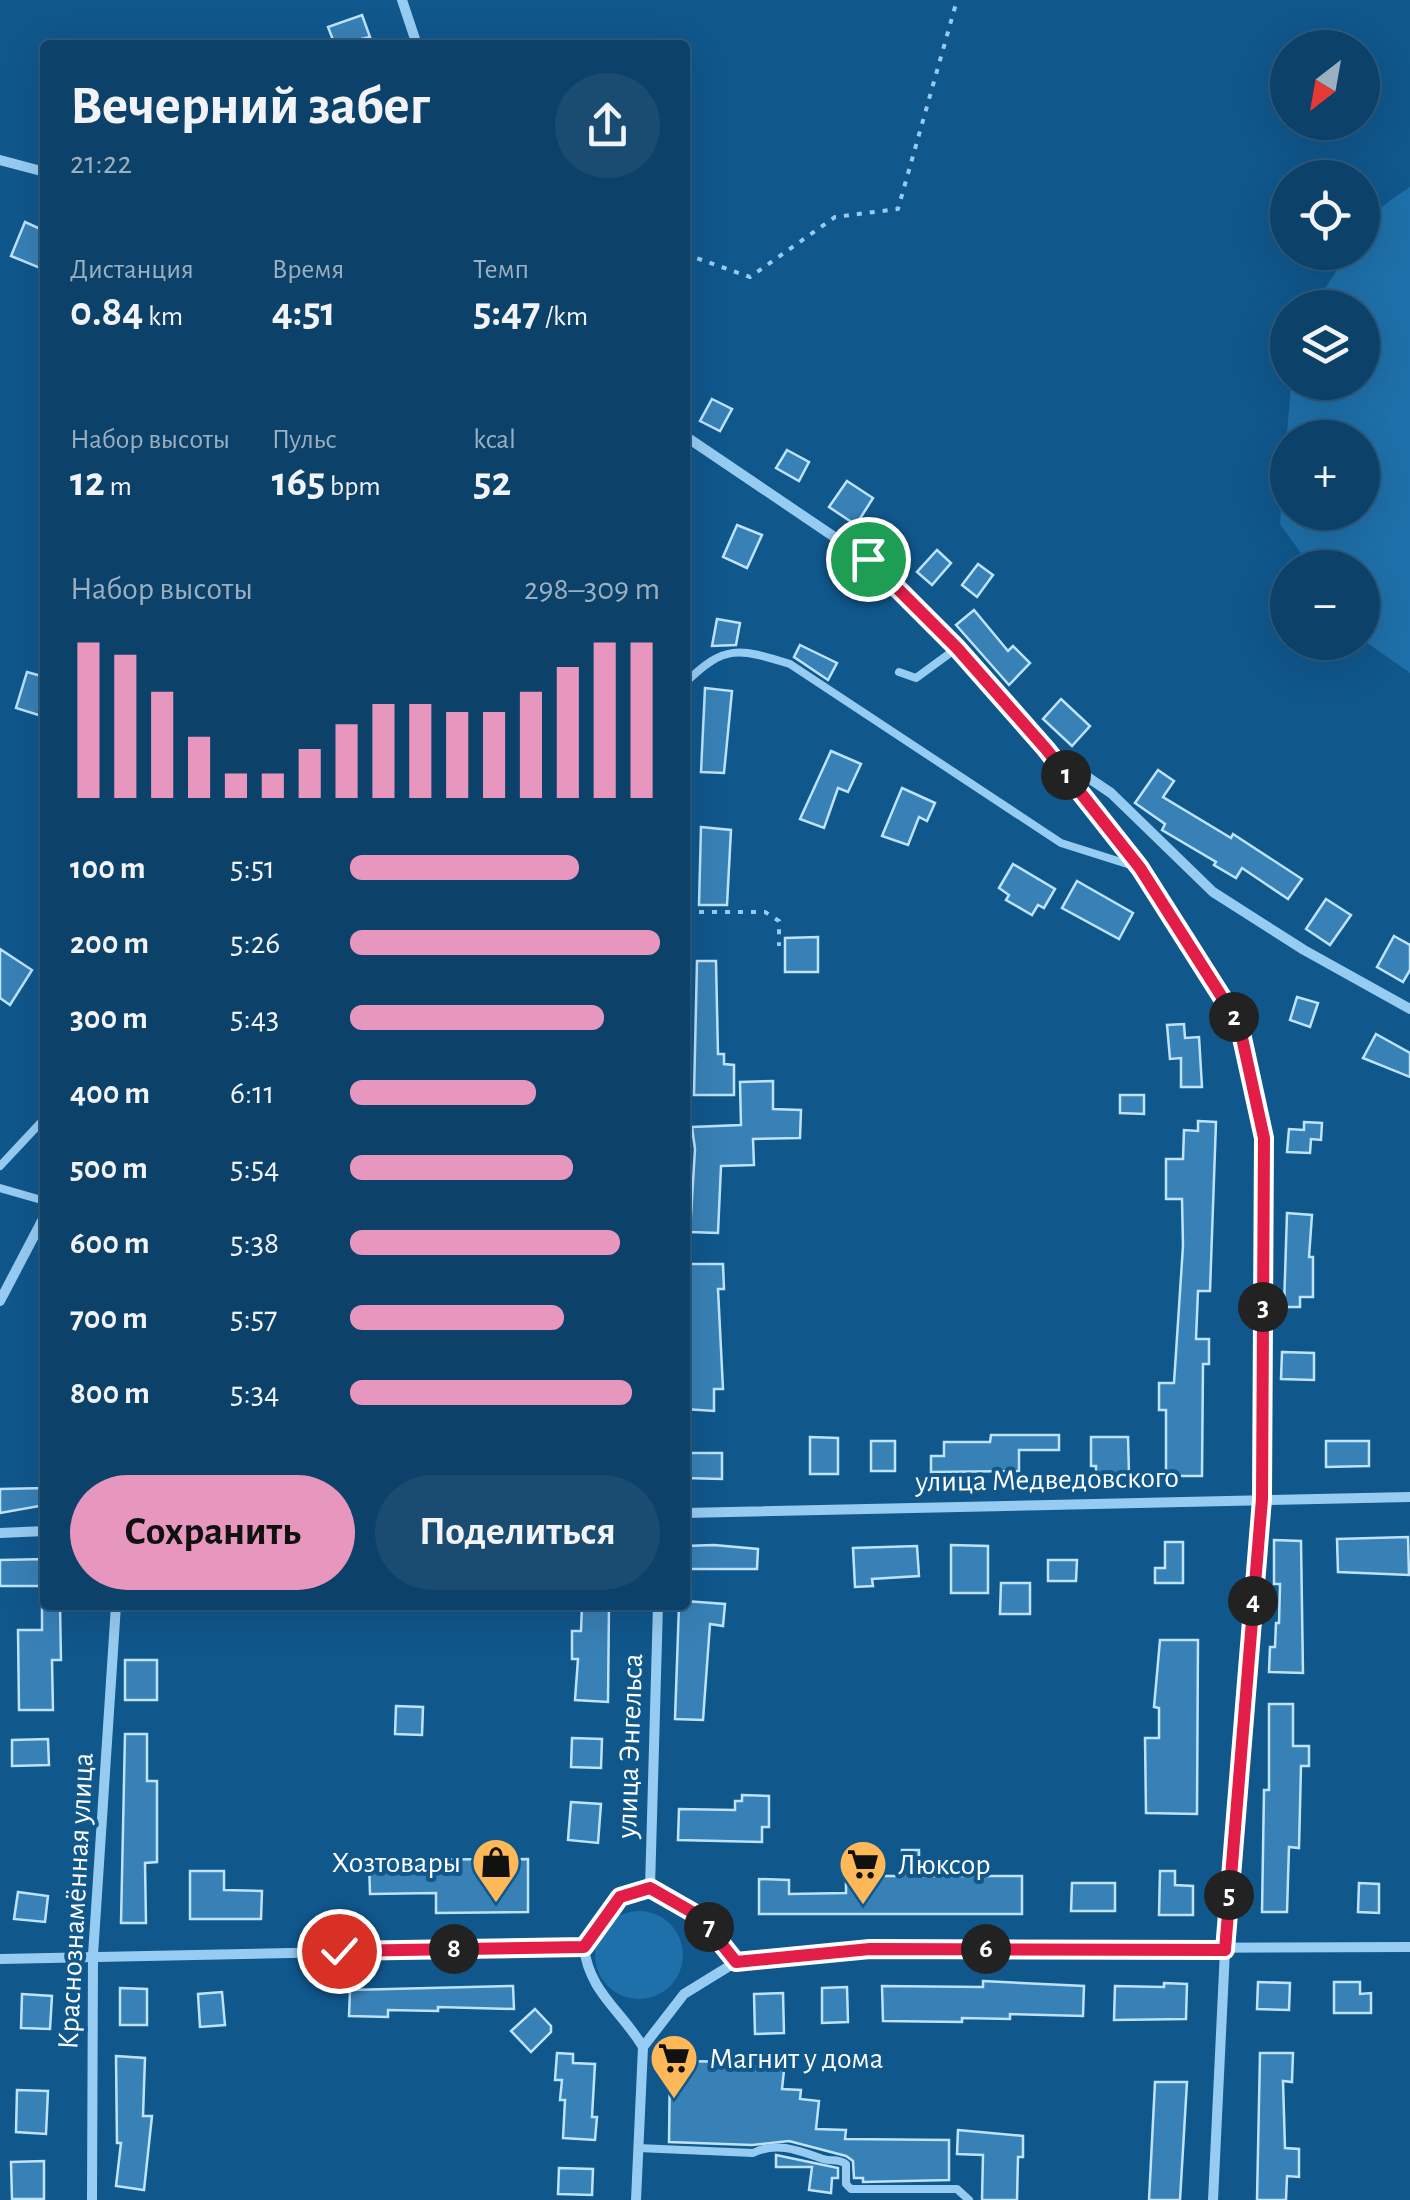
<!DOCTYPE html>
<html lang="ru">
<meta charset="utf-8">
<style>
body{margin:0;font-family:"Alegreya Sans",sans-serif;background:#1a4c71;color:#f1f3f6;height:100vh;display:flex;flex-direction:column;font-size:38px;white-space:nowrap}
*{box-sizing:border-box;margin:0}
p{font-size:32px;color:#9aafc0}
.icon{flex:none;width:55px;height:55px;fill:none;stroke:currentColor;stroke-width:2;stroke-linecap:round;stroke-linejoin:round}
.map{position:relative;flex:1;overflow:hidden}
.side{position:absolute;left:40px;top:40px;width:650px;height:1570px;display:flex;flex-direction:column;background:#0c4169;border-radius:10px;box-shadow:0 10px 40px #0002,0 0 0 2px #2c5a7d}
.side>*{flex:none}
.needle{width:65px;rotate:211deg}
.controls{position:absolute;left:1270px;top:30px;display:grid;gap:20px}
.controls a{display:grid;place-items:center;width:110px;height:110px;border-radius:50%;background:#0c4169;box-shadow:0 10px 40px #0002,0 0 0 2px #2c5a7d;font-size:50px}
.pin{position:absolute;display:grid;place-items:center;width:85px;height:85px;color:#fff;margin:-42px;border:5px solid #fff;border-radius:50%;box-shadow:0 2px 10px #0007}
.km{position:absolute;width:50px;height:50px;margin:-25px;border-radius:50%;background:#222;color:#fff;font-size:28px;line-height:50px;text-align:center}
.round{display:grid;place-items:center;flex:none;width:105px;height:105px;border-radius:52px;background:#1a4c71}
.overview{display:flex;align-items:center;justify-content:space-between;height:170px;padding:0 30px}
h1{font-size:55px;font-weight:700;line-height:75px}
.stats{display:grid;grid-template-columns:repeat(3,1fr);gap:15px;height:170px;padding:10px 30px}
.stats div{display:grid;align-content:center}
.stats b{font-size:42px;font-weight:700}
.stats small{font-size:28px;font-weight:400}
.stats p{font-size:28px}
.chart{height:280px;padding:20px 30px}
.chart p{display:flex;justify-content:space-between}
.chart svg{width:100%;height:180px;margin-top:10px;stroke:#e797bd;stroke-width:6}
.button{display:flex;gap:20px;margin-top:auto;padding:20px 30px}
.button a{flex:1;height:115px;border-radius:60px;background:#e797bd;color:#111;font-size:40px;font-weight:700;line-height:115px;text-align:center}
.button a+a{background:#1a4c71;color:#f1f3f6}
ul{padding:0 30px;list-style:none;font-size:32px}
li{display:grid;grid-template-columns:160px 120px 1fr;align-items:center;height:75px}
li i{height:25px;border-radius:12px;background:#e797bd}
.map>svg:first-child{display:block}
.green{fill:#1e70aa;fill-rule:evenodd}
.building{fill:#3881b6;stroke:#bee3fd;stroke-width:2.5}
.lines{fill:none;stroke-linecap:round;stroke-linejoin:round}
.path{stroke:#97ccf2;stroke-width:4;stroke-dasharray:5 8;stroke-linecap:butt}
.service{stroke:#97ccf2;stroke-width:8}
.minor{stroke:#97ccf2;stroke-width:10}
.route-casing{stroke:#fff;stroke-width:20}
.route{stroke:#e11d48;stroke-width:12}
.labels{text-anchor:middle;stroke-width:8;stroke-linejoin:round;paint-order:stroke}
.street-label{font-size:30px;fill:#fff;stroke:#10578c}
.poi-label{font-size:30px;fill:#fff;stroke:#10578c;text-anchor:start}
</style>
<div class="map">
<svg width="1410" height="2200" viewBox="0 0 1410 2200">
<rect width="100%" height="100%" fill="#10578c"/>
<g class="green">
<path d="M 1410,187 L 1410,673 L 1363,640 L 1362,568 L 1311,567 L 1280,524 L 1291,383 L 1362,382 L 1362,308 L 1313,307 L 1348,253 L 1362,252 C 1362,217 1382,206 1410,187 ZM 1288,438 L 1362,438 L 1362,512 L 1288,512 Z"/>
<circle cx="639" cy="1955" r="44"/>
</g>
<g class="building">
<path d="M 362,15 L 370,37 L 335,45 L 328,27 Z"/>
<path d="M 25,222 L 45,231 L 45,257 L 40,268 L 11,256 Z"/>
<path d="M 712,399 L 732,409 L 720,431 L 700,421 Z"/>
<path d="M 787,450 L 809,462 L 799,481 L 776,468 Z"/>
<path d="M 847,481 L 873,498 L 856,525 L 829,507 Z"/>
<path d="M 737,525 L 762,535 L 747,568 L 723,557 Z"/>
<path d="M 937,550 L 951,563 L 932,585 L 917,572 Z"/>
<path d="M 978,564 L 993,575 L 977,597 L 962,585 Z"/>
<path d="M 974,610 L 1008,651 L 1013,646 L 1030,663 L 1009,685 L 956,625 Z"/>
<path d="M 717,619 L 740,623 L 736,645 L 712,646 Z"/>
<path d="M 800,645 L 837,663 L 828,680 L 794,657 Z"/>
<path d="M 27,672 L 45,677 L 45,717 L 16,708 Z"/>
<path d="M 705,688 L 732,691 L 724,773 L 701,772 Z"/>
<path d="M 1061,699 L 1090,726 L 1072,746 L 1043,719 Z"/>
<path d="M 831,751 L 861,764 L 848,792 L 838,788 L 824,828 L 800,819 Z"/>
<path d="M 1158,770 L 1174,781 L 1163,797 L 1231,838 L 1233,834 L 1302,879 L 1288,899 L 1242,868 L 1236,878 L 1214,865 L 1216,862 L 1162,830 L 1165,824 L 1135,803 Z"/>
<path d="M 902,788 L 935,803 L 927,821 L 919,817 L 908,845 L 882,836 Z"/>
<path d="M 701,827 L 731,830 L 727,905 L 699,905 Z"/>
<path d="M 1013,864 L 1055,889 L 1044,908 L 1038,905 L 1032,915 L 1006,900 L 1009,895 L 999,888 Z"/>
<path d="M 1077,881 L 1133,913 L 1119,939 L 1062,908 Z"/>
<path d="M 1326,899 L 1351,915 L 1330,945 L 1306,929 Z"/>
<path d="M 1394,936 L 1410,945 L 1410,970 L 1403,982 L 1377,967 Z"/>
<path d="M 818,937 L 818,972 L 785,972 L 785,938 Z"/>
<path d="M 0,949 L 32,970 L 10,1005 L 0,998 Z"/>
<path d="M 697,961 L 716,961 L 718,1054 L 724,1054 L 724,1064 L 734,1065 L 734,1095 L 694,1095 Z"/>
<path d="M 1297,997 L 1318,1003 L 1310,1027 L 1290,1020 Z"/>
<path d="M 1184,1024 L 1185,1038 L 1199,1037 L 1202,1087 L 1181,1087 L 1181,1058 L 1170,1059 L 1167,1025 Z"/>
<path d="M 1376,1034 L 1410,1053 L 1410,1077 L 1363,1058 Z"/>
<path d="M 773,1081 L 773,1109 L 801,1110 L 800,1138 L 753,1139 L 754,1165 L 721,1166 L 718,1233 L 690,1232 L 695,1149 L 692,1127 L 741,1125 L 740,1082 Z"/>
<path d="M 1120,1095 L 1144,1095 L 1144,1114 L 1120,1113 Z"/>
<path d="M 1198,1121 L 1216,1122 L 1210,1291 L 1198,1291 L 1196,1339 L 1209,1339 L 1209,1364 L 1203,1364 L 1202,1476 L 1166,1476 L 1166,1410 L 1159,1410 L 1159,1383 L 1174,1383 L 1183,1246 L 1182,1199 L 1166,1199 L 1166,1159 L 1183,1159 L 1184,1130 L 1198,1131 Z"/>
<path d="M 1304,1122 L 1322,1123 L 1321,1140 L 1311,1139 L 1310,1153 L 1287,1152 L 1289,1129 L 1304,1130 Z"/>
<path d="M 1287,1213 L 1312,1215 L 1309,1257 L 1313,1257 L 1313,1297 L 1300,1297 L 1300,1307 L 1284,1307 Z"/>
<path d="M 689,1264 L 723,1264 L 724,1289 L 718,1289 L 723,1389 L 714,1389 L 714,1411 L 685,1409 Z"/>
<path d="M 1282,1352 L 1314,1353 L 1314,1380 L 1281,1379 Z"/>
<path d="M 991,1435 L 1059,1435 L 1059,1450 L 1019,1450 L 1019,1471 L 931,1472 L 931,1456 L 944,1456 L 944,1442 L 990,1442 Z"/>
<path d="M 810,1437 L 838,1438 L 838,1474 L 810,1474 Z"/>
<path d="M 1091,1437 L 1128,1437 L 1129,1474 L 1096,1474 L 1096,1466 L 1091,1466 Z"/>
<rect x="871" y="1441" width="24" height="30"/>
<path d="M 1326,1441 L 1369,1441 L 1369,1466 L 1326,1467 Z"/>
<path d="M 685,1453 L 722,1453 L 722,1479 L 685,1478 Z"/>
<path d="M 45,1488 L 45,1505 L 0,1513 L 0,1489 Z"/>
<path d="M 1408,1537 L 1409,1575 L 1338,1572 L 1337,1539 Z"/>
<path d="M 1274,1540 L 1301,1541 L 1303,1673 L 1269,1672 L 1270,1647 L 1275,1647 L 1276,1623 L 1279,1623 L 1280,1584 L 1274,1584 Z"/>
<path d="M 1165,1542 L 1183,1542 L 1183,1583 L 1155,1583 L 1155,1568 L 1165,1568 Z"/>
<path d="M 714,1545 L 758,1549 L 757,1569 L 685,1569 L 685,1546 Z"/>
<path d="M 951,1545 L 988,1546 L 988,1593 L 951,1593 Z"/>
<path d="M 917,1546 L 919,1576 L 872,1579 L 873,1586 L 855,1587 L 853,1548 Z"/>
<path d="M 45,1559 L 45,1586 L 0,1586 L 0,1560 Z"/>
<path d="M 1048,1560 L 1077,1560 L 1076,1581 L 1048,1581 Z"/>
<path d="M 1001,1583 L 1030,1583 L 1030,1614 L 1000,1614 Z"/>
<path d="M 685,1601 L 725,1604 L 723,1626 L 710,1624 L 703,1720 L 675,1719 L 679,1605 L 685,1605 Z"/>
<path d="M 42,1605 L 60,1605 L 61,1660 L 52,1660 L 53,1710 L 19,1710 L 18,1630 L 42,1630 Z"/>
<path d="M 582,1605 L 609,1605 L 608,1702 L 575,1700 L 578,1659 L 572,1659 L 572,1631 L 581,1631 Z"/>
<path d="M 1160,1640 L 1198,1640 L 1197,1814 L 1146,1813 L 1145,1738 L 1159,1738 L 1159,1708 L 1154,1707 Z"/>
<rect x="125" y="1660" width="32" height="40"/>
<path d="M 1269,1704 L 1293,1704 L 1293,1746 L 1309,1746 L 1309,1766 L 1301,1766 L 1299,1848 L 1289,1847 L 1287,1912 L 1262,1912 L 1264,1790 L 1269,1790 Z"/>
<path d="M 396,1706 L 423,1707 L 422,1735 L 395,1734 Z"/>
<path d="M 125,1734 L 147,1734 L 147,1781 L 157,1781 L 157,1862 L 145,1863 L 146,1923 L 121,1923 Z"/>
<path d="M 572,1738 L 602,1739 L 601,1768 L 571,1767 Z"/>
<path d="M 48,1739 L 49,1765 L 12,1766 L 12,1740 Z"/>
<path d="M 742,1795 L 769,1796 L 769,1827 L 762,1827 L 762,1842 L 678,1840 L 679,1809 L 735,1810 L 735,1801 L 742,1801 Z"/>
<path d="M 571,1802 L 601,1804 L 598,1843 L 568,1840 Z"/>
<path d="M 902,1850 L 919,1850 L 919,1876 L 1022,1876 L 1022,1914 L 759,1914 L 759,1879 L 789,1880 L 789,1894 L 846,1893 L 846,1876 L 901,1876 Z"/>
<path d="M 528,1859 L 528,1912 L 436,1913 L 436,1893 L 370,1894 L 369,1860 Z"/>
<path d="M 190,1871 L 224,1871 L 224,1890 L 262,1891 L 261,1919 L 190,1919 Z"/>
<path d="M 1160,1871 L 1175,1871 L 1175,1885 L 1193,1886 L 1193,1915 L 1159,1915 Z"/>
<path d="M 1072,1883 L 1115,1883 L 1115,1911 L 1071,1911 Z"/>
<path d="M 1359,1883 L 1379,1884 L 1379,1913 L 1358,1912 Z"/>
<path d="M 18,1892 L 48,1896 L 45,1922 L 14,1919 Z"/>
<path d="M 983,1981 L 1084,1986 L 1083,2016 L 1010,2014 L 1010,2019 L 962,2018 L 962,2022 L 883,2021 L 882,1986 L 983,1987 Z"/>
<path d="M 1258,1982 L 1290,1983 L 1289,2010 L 1257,2009 Z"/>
<path d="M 1334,1982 L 1360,1982 L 1360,1994 L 1371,1993 L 1371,2013 L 1334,2013 Z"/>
<path d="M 1164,1983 L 1187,1984 L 1186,2019 L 1114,2020 L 1115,1986 L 1164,1987 Z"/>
<path d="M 513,1986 L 514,2009 L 438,2007 L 438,2011 L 388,2010 L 388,2017 L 349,2016 L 350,1990 Z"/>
<path d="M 847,1987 L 848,2022 L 822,2023 L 822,1988 Z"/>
<path d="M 120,1988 L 147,1989 L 147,2025 L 120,2025 Z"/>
<path d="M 222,1992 L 225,2025 L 200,2027 L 198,1994 Z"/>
<path d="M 783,1993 L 784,2033 L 755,2034 L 754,1994 Z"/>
<path d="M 22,1994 L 52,1996 L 50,2029 L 21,2028 Z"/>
<path d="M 535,2009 L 551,2026 L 551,2032 L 531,2052 L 511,2031 Z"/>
<path d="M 557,2053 L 573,2054 L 573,2063 L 595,2064 L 592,2117 L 597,2117 L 595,2140 L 563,2138 L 565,2100 L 560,2100 L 562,2080 L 555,2080 Z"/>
<path d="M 1260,2053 L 1293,2053 L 1292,2082 L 1283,2081 L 1285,2148 L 1299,2149 L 1299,2177 L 1287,2176 L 1286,2200 L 1257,2200 Z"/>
<path d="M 116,2056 L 145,2058 L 143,2116 L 152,2116 L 144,2190 L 116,2186 L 121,2143 L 117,2143 Z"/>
<path d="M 670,2061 L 753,2062 L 753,2066 L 784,2070 L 782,2089 L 801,2090 L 800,2099 L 819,2101 L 816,2129 L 846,2130 L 845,2139 L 949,2140 L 949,2180 L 863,2182 L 863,2178 L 854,2178 L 853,2161 L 846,2156 L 789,2141 L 752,2145 L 669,2142 Z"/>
<path d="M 1155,2082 L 1187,2082 L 1180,2200 L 1149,2200 Z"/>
<path d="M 17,2090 L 48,2091 L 46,2134 L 16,2132 Z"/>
<path d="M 958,2130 L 1023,2136 L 1023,2157 L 1018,2157 L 1017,2200 L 982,2200 L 983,2155 L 957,2154 Z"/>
<path d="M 776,2155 L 838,2168 L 838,2178 L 832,2178 L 831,2193 L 809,2190 L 812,2167 L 776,2167 Z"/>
<path d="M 44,2161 L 44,2199 L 12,2199 L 11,2162 Z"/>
<path d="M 559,2168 L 593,2169 L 592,2195 L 558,2194 Z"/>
</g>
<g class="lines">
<g class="path">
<path d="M 685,254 L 750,277 L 835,217 L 898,209 L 957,0"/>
<path d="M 699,912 L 765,912 L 779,921 L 779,946"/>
</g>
<g class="service">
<path d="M 899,672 L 916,678 L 957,648"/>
<path d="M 685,683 C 725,644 738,648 790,664 L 1061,843 L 1140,868"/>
<path d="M 0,1166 L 45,1118"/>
<path d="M 0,1188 L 45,1201"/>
<path d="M 638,2148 L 753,2153 C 777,2141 800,2151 823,2159 C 832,2162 837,2158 846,2164 L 846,2184 L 851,2189 L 957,2189 L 969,2200"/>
</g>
<g class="minor">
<path d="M 402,0 L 417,45"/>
<path d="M 0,160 L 45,172"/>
<path d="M 685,436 L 867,559 L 957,648 L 1046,749 L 1111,793 L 1213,892 L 1304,950 L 1410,1009"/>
<path d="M 1046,749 L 1140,868 L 1239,1024 L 1264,1138 L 1262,1499 L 1225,1950 L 1213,2200"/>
<path d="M 0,1301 L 45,1215"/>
<path d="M 685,1513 L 1410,1497"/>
<path d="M 0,1533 L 45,1531"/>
<path d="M 650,1888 L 658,1605"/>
<path d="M 0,1959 L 584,1947"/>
<path d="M 643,2047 L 684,1994 L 736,1962 L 871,1949 L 1410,1947"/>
<path d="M 643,2047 C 621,2010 589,1992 584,1947 C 593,1932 608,1905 623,1896 C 670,1870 711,1929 736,1962"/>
<path d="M 92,2200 L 93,1955 L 116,1605"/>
<path d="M 636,2200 L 643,2047"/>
</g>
</g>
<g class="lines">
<g class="route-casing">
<path id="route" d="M 339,1951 L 584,1947 L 620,1897 L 650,1888 L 699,1916 L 736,1962 L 870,1949 L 1225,1950 L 1262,1499 L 1264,1138 L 1239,1024 L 1140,868 L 1046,749 L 957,648 L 868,559"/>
</g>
<use href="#route" class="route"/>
</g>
<defs>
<g id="shop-pin" transform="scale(2.5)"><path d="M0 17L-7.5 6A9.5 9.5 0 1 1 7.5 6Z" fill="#ffb858" stroke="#10578c"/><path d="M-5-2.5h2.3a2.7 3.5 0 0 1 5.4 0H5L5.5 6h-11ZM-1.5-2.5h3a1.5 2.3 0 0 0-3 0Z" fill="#111"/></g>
<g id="supermarket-pin" transform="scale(2.5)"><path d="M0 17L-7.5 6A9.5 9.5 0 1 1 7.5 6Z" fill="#ffb858" stroke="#10578c"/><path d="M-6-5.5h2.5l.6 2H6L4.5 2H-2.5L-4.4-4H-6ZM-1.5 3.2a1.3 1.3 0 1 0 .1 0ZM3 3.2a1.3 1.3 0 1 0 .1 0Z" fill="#111"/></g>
</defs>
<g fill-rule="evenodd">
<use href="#shop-pin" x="496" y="1862"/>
<use href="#supermarket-pin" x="863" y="1864"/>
<use href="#supermarket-pin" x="674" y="2058"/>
</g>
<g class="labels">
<g class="street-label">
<text transform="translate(1047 1479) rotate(-1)" y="10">улица Медведовского</text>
<text transform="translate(629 1746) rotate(-88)" y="10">улица Энгельса</text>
<text transform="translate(75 1901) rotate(-87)" y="10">Краснознамённая улица</text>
</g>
<g class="poi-label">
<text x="461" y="1872" text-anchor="end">Хозтовары</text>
<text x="898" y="1874">Люксор</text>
<text x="709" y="2068">Магнит у дома</text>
</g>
</g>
</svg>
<div class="controls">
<a><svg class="needle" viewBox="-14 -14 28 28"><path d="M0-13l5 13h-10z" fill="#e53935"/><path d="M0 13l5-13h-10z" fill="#9aafc0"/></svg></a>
<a><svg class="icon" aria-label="locate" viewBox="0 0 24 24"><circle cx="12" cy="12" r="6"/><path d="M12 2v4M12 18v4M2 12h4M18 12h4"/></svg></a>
<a><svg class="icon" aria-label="layers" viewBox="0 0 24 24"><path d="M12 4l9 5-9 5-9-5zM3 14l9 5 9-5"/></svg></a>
<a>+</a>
<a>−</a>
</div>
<div class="pin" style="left:868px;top:559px;background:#1e9e55"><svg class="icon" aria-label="arrive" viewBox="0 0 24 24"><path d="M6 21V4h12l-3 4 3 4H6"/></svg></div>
<div class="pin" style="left:339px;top:1951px;background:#d93025"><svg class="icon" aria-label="check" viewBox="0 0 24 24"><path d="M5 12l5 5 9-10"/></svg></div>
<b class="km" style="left:1066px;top:775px">1</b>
<b class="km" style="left:1234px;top:1017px">2</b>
<b class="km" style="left:1263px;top:1307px">3</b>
<b class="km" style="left:1253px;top:1601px">4</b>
<b class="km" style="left:1229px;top:1895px">5</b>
<b class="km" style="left:986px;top:1949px">6</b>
<b class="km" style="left:709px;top:1927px">7</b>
<b class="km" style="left:454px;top:1949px">8</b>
<section class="side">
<div class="overview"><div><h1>Вечерний забег</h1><p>21:22</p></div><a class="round"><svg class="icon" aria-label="share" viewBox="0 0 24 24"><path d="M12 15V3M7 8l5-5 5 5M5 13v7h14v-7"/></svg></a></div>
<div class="stats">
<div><p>Дистанция</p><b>0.84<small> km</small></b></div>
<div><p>Время</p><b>4:51</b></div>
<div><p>Темп</p><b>5:47<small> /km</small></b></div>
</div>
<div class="stats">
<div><p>Набор высоты</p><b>12<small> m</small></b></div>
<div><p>Пульс</p><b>165<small> bpm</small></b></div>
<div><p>kcal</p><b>52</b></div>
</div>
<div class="chart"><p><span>Набор высоты</span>298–309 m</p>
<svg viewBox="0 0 160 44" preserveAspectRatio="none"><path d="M5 44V6M15 44V9M25 44V18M35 44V29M45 44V38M55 44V38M65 44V32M75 44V26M85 44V21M95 44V21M105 44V23M115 44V23M125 44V18M135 44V12M145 44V6M155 44V6"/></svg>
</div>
<ul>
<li><b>100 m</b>5:51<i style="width:74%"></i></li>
<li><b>200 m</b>5:26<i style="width:100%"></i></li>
<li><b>300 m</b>5:43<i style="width:82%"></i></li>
<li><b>400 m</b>6:11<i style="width:60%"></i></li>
<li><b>500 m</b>5:54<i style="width:72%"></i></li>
<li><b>600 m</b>5:38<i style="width:87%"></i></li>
<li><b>700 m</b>5:57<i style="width:69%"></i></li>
<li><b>800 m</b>5:34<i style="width:91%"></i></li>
</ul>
<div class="button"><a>Сохранить</a><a>Поделиться</a></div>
</section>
</div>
